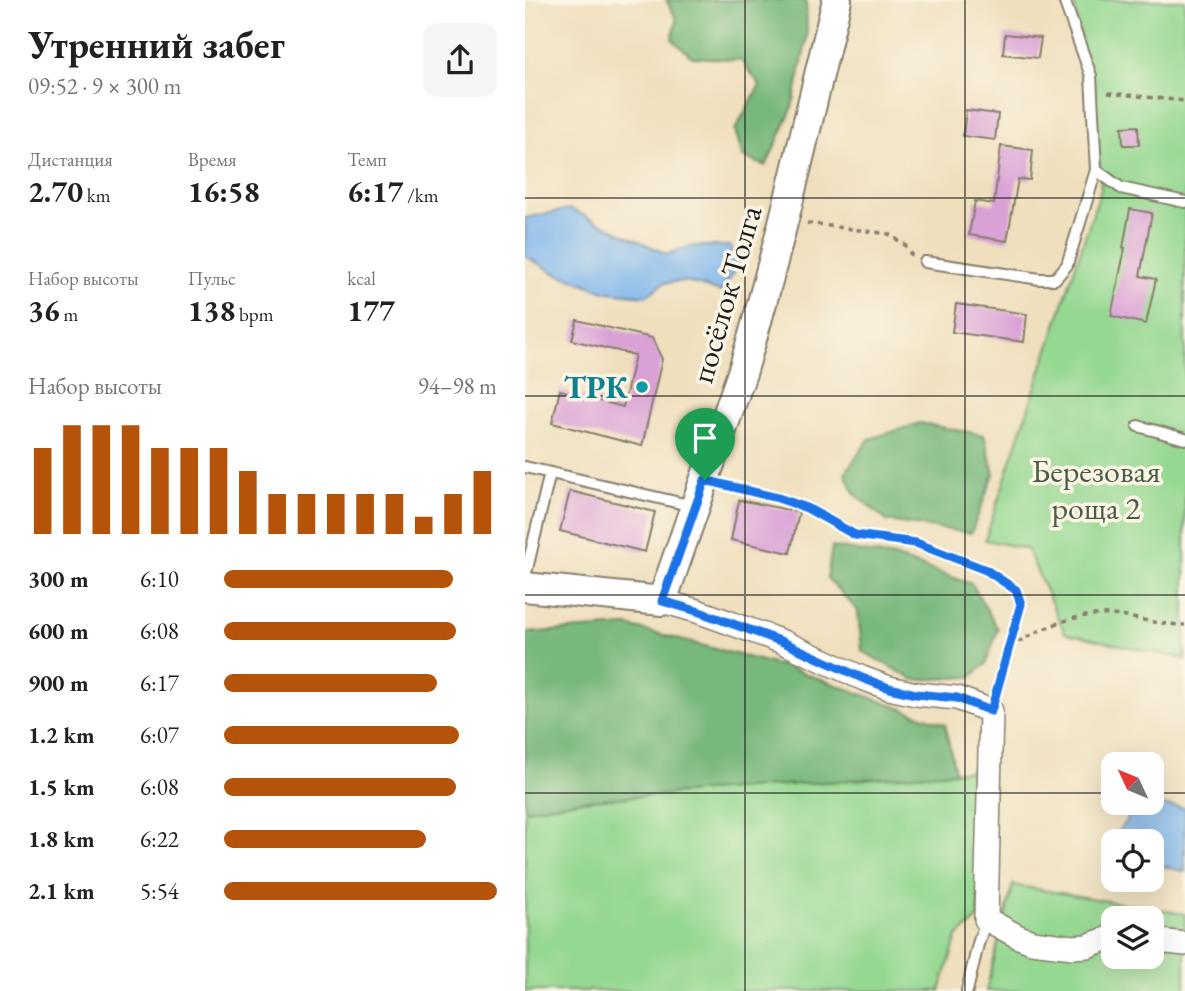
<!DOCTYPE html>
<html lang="ru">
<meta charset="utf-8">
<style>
body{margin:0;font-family:"EB Garamond",serif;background:#f6f6f6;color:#202124;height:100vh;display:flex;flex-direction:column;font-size:26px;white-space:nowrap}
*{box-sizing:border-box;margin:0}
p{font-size:23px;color:#757577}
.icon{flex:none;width:38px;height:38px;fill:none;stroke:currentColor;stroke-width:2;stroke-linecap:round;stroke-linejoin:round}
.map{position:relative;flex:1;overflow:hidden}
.sheet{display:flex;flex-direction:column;background:#fff;width:525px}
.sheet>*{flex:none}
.needle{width:46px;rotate:314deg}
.tools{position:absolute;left:576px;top:752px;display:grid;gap:14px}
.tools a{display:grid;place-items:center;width:63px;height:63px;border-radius:14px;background:#fff;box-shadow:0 7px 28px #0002;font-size:35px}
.pin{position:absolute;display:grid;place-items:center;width:60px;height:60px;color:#fff;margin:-72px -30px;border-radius:50% 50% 50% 0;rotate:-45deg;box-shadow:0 0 7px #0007}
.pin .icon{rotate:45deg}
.round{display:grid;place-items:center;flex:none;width:74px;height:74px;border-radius:14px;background:#f6f6f6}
.head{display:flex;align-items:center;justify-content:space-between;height:119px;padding:0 28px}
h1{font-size:38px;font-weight:700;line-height:52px}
.metrics{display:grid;grid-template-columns:repeat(3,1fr);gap:10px;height:119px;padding:7px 28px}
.metrics div{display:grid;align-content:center}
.metrics b{font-size:30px;font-weight:700}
.metrics small{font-size:19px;font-weight:400}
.metrics p{font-size:19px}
.chart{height:196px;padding:14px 28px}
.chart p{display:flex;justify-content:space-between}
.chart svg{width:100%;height:126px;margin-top:7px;stroke:#b45309;stroke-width:6}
ul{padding:0 28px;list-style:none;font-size:23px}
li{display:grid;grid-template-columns:112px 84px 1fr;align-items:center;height:52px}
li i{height:18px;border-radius:9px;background:#b45309}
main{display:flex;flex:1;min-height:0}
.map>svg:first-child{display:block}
.green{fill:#95d891;stroke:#587a56;stroke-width:2;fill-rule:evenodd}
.forest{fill:#78b87b;stroke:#4a6a4c;stroke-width:2}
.water{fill:#7bb5ec;stroke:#4c6884;stroke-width:2}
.building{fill:#daa1d6}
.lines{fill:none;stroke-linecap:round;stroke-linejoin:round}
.service-casing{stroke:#867e6c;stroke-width:14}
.minor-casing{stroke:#867e6c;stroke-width:26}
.tertiary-casing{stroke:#867e6c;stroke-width:32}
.path{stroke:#867e6c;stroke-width:3.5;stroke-dasharray:5 5;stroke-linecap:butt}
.service{stroke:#fff;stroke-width:10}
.minor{stroke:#fff;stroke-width:23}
.tertiary{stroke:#fff;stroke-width:28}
.route-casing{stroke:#fff;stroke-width:14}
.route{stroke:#1a73e8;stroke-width:9}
.grid{fill:none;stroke:#1c1c1c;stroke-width:2;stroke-opacity:0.55}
.culture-dot{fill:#0f9aa8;stroke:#fcf5e5;stroke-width:2.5}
.labels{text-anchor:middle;stroke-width:7;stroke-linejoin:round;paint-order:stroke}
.street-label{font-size:32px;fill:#1c1c1c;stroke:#fcf5e5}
.culture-label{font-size:32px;font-weight:bold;fill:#0d838f;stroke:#fcf5e5;text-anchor:end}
.park-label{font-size:32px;fill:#465e45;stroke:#fcf5e5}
</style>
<main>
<section class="sheet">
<div class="head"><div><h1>Утренний забег</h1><p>09:52 · 9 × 300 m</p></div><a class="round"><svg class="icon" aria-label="share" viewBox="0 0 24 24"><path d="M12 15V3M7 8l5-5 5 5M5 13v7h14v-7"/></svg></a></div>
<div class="metrics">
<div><p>Дистанция</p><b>2.70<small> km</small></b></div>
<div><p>Время</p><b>16:58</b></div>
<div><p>Темп</p><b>6:17<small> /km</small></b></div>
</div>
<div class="metrics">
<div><p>Набор высоты</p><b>36<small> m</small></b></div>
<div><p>Пульс</p><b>138<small> bpm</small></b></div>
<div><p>kcal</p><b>177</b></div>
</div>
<div class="chart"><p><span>Набор высоты</span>94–98 m</p>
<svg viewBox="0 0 160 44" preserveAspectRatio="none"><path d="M5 44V14M15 44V6M25 44V6M35 44V6M45 44V14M55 44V14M65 44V14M75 44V22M85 44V30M95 44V30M105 44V30M115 44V30M125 44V30M135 44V38M145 44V30M155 44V22"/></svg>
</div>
<ul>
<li><b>300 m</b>6:10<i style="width:84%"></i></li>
<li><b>600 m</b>6:08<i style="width:85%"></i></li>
<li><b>900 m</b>6:17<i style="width:78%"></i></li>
<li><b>1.2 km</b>6:07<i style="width:86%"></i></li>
<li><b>1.5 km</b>6:08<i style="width:85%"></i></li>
<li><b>1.8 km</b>6:22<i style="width:74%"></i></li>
<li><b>2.1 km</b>5:54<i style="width:100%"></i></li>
</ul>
</section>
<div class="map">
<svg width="660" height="991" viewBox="0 0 660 991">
<rect width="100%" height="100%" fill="#fcf5e5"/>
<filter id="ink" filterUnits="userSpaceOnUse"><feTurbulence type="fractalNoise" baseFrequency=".0143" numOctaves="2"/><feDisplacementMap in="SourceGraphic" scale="14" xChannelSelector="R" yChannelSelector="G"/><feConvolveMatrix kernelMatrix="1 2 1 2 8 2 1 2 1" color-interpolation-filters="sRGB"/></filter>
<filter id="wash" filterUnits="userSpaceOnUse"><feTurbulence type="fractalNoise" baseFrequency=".00686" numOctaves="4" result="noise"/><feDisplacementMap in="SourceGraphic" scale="28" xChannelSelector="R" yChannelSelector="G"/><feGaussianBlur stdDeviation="1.57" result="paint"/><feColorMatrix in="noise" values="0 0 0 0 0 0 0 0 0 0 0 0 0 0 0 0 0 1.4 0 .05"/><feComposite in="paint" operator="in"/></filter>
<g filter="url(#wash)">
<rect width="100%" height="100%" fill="#efdfbd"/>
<g class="green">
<path d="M 548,0 L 660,0 L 660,659 L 540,633 L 502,549 L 460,540 L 576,189 L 570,112 Z"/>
<path d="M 452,770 L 454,918 L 432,937 L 415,991 L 0,991 L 0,810 L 52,801 Z"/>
<path d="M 488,885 L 660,914 L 660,991 L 461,991 ZM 588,919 L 626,919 L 626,957 L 588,957 Z"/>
</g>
<g class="forest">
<path d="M 141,0 L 281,0 L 282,38 L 267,109 L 241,166 L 218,157 L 210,130 L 235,85 L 216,60 L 167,57 L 147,39 L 152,20 Z"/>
<path d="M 395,423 L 459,435 L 469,474 L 446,533 L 362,521 L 330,494 L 320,473 L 344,439 Z"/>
<path d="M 307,547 L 369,557 L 447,584 L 473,629 L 461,664 L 446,677 L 389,680 L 337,651 L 333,611 L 302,578 Z"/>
<path d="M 103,626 L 264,668 L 420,724 L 430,772 L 52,801 L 0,810 L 0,633 Z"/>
</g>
<g class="water">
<path d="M 45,209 L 142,254 L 167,246 L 204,246 L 216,262 L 196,292 L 161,281 L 139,283 L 121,296 L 82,292 L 30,273 L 0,256 L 0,218 Z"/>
<path d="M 614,803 L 660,808 L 660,872 L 627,863 L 626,842 L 594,842 L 590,836 Z"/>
</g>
<g id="blocks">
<g class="building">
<path d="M 480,34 L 516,38 L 513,58 L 478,54 Z"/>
<path d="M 441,110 L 473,114 L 470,140 L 438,136 Z"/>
<path d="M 613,126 L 614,145 L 598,145 L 597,127 Z"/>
<path d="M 476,146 L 508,150 L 505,180 L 493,179 L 482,241 L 444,235 L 450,201 L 469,204 Z"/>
<path d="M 605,209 L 627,213 L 615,276 L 631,279 L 621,324 L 586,316 L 600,248 L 598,248 Z"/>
<path d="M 431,304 L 502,314 L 499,342 L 427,332 Z"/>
<path d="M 52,320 L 127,338 L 137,359 L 117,446 L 27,423 L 35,390 L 98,407 L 110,355 L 47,340 Z"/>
<path d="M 45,491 L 130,512 L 120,552 L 35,531 Z"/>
<path d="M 214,500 L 274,512 L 265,553 L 206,540 Z"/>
</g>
</g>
</g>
<g filter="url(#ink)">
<use href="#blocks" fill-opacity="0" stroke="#867e6c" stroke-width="2"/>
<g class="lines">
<g class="service-casing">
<g id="service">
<path d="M 539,0 L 566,76 L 571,170 L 596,188 L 660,202"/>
<path d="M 400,262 L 515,279 L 530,279 L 542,265 L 571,170"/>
<path d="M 613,426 L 660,439"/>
<path d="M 0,467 L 168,506"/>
<path d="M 0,577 L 25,473"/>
<path d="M 442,991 L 453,944 L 461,919"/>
</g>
</g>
<g class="minor-casing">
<g id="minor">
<path d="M 137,601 L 172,611 L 258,642 L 337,678 L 364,688 L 391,694 L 432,698 L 466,711 L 461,919 L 494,937 L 507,942 L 548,947 L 562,946 L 581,939 L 588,939"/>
<path d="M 626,940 L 660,944"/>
</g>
</g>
<g class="tertiary-casing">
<path id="tertiary" d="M 0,587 L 137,601 L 218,370 C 254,248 282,124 312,0"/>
</g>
<g class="path">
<path d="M 583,93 L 660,101"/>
<path d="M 282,223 L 364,234 L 380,245 L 387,256"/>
<path d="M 204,486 L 253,498 L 282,508 L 330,535 L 391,543 L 461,570 L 491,590 L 496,604 L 471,692"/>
<path d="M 484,647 C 518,628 549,612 588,615 C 612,618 636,625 660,625"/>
</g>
<use href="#service" class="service"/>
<use href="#minor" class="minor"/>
<use href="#tertiary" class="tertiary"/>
</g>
</g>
<g class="lines" filter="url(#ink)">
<g class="route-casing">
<path id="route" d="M 180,480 L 253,498 L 282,508 L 330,535 L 391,543 L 461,570 L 491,590 L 496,604 L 466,711 L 432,698 L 391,694 L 364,688 L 337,678 L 258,642 L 172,611 L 137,601 Z"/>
</g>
<use href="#route" class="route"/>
</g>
<path class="grid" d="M 220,0 L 220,991M 440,0 L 440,991M 0,198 L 660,198M 0,396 L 660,396M 0,595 L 660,595M 0,793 L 588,793M 626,793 L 660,793"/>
<circle class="culture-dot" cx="117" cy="387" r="7"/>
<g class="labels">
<g class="street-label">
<text transform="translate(201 294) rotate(-74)" y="11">посёлок Толга</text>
</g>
<g class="culture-label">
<text x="103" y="398">ТРК</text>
</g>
<g class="park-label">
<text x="571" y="482">Березовая<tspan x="571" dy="37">роща 2</tspan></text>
</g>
</g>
</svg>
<div class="tools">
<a><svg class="needle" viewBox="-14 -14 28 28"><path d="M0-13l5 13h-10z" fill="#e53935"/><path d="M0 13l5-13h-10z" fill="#757577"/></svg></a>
<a><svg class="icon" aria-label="locate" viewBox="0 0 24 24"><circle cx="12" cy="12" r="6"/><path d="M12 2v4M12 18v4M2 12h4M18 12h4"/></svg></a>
<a><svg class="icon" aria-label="layers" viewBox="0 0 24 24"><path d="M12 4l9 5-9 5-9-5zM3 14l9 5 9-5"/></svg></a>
</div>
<div class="pin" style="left:180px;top:480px;background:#1e9e55"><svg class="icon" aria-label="arrive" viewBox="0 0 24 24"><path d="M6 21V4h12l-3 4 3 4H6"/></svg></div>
</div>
</main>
